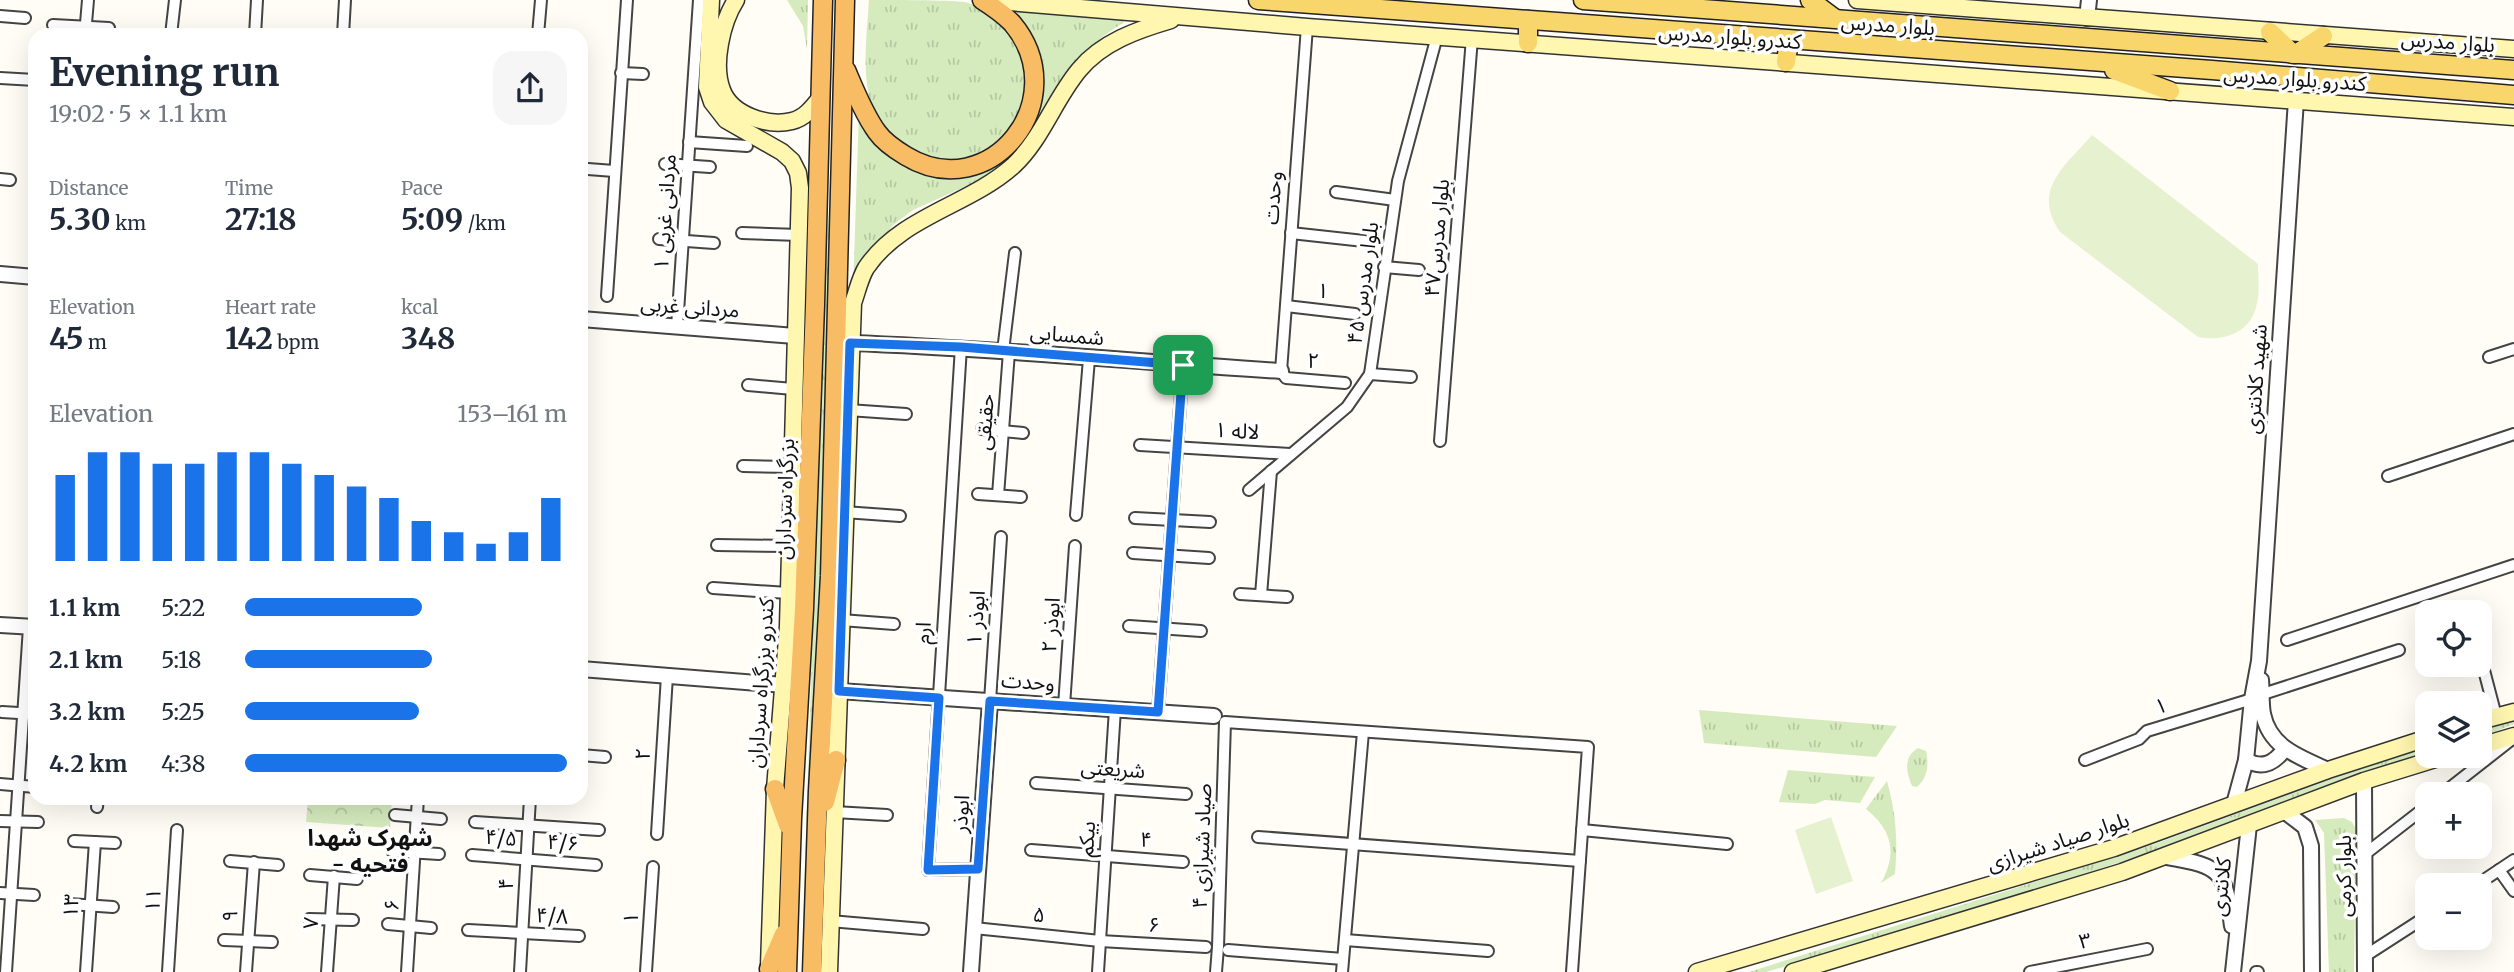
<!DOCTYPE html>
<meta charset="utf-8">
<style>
body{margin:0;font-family:Merriweather,"Noto Sans Arabic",serif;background:#f6f6f7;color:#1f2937;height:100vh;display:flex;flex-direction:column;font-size:26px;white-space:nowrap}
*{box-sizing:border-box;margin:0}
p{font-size:23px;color:#747a83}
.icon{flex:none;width:38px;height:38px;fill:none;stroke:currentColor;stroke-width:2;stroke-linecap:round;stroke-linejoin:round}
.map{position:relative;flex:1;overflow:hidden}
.drawer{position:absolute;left:28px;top:28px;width:560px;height:777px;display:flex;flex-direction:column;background:#fff;border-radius:21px;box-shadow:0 7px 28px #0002}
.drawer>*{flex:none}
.tools{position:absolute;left:2415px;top:600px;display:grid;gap:14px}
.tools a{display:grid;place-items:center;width:77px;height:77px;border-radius:14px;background:#fff;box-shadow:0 7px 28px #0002;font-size:35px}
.pin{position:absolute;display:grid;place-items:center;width:60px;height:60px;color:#fff;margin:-30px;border-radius:14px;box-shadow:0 4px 10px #0006}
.round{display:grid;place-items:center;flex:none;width:74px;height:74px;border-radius:21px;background:#f6f6f7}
.head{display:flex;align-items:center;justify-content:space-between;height:119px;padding:0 21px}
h1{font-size:38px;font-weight:700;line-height:52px}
.stats{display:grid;grid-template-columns:repeat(3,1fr);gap:10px;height:119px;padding:7px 21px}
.stats div{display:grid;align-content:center}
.stats b{font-size:30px;font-weight:700}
.stats small{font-size:19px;font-weight:400}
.stats p{font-size:19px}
.chart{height:196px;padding:14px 21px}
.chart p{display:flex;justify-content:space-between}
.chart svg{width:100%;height:126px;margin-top:7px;stroke:#1a73e8;stroke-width:6}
ul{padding:0 21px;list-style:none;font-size:23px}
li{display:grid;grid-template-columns:112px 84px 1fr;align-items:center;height:52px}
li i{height:18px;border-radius:9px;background:#1a73e8}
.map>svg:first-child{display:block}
.grass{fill:url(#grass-tufts)}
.park{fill:url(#park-crowns)}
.pitch{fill:#e6f2cf}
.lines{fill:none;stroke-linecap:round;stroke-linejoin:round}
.minor-casing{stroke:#444;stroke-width:14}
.tertiary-casing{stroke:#444;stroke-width:18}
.secondary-casing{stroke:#333;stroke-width:19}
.primary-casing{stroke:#222;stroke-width:21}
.trunk-casing{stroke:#222;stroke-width:21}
.minor{stroke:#fff;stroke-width:10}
.tertiary{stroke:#fff;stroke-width:14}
.secondary{stroke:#fff6b0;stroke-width:16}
.primary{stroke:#f9d66b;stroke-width:18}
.trunk{stroke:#f7bc64;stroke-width:18}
.route-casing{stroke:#fff;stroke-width:14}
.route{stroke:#1a73e8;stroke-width:9}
.labels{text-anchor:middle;stroke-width:7;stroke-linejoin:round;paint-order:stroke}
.street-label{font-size:21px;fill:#111;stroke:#fff}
.neighbourhood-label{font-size:23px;font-weight:bold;fill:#111;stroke:#fff}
</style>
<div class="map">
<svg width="2514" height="972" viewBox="0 0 2514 972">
<defs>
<pattern id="grass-tufts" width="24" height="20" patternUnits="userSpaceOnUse" patternTransform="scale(1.75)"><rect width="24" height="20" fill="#d5ebbd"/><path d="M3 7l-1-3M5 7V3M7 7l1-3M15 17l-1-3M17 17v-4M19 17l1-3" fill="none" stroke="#b6c8a1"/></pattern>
<pattern id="park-crowns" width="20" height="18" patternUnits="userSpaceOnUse" patternTransform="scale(1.75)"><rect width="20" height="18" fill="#d5ebbd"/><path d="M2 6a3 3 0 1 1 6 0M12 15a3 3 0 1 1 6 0" fill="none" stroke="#b6c8a1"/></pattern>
</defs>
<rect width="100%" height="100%" fill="#fffdf5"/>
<g class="grass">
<path d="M 787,0 L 808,0 L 807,49 L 803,26 Z"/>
<path d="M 869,0 C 893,0 944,0 965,2 C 985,7 999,19 1011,36 C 1062,105 978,195 906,146 C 890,136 879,125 872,106 C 861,74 867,34 869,0 Z"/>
<path d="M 1005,6 L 1133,16 L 1102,37 L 1084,56 L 1054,102 L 1011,160 L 982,179 L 913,210 L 893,225 L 870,255 L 853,292 L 859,109 L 919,169 L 1005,154 L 1040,64 L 1029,34 Z"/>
<path d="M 838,27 L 820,613 L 804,948 L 803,922 L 823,328 Z"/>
<path d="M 1699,710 L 1897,726 L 1876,757 L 1704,743 Z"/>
<path d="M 2514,717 L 2514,724 L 2480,737 L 2480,727 Z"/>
<path d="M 2427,744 L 2427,754 L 2198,837 L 1944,919 L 1766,972 L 1749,972 L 2152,845 Z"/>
<path d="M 1918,748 L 1926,751 C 1929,765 1928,777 1917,787 L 1912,786 C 1906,772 1903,757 1918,748 Z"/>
<path d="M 1788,770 L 1875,777 L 1860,803 L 1825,800 L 1815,804 L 1779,802 Z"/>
<path d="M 1887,781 C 1896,813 1898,841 1895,874 L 1881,883 C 1898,853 1892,830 1866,809 Z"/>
<path d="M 2344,818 L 2352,822 L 2356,829 L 2354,972 L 2329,972 L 2324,833 L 2315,820 Z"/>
</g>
<path class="park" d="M 308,798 L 392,798 L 390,828 L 306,822 Z"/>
<g class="pitch">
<path d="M 2092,135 L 2258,264 C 2258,277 2260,291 2257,303 C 2252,333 2223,342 2198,337 L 2060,232 C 2031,190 2065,166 2092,135 Z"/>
<path d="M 1831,817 L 1853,881 L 1816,894 L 1795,830 Z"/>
</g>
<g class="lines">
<g class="minor-casing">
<g id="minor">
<path d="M 0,16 L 25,18"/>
<path d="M 53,25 L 109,28"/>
<path d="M 1307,27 L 1281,371 L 1286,378 L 1345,383"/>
<path d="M 85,35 L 88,0"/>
<path d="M 171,35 L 175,0"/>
<path d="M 255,35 L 257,0"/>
<path d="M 343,35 L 345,0"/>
<path d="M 538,35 L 541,0"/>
<path d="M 621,73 L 643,74"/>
<path d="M 0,78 L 35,80"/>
<path d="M 689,142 L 747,146"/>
<path d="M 665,164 L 710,167"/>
<path d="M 588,169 L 614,171"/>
<path d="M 0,179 L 10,180"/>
<path d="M 1336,192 L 1395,200"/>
<path d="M 742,233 L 799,235"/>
<path d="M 1291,233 L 1364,241"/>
<path d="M 659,239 L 714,243"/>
<path d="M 1384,267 L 1419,270"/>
<path d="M 607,296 L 627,0"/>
<path d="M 1286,306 L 1355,314"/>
<path d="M 677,327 L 699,0"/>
<path d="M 961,347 L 928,870 L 978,869"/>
<path d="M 1003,351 L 1015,253"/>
<path d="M 2489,357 L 2514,349"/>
<path d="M 1370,374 L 1411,377"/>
<path d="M 748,385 L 793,389"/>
<path d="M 848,410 L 906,414"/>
<path d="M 982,429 L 1023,433"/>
<path d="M 1440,441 L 1472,38"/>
<path d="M 1140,445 L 1290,454"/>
<path d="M 743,466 L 792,467"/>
<path d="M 2388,476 L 2514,434"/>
<path d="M 1249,490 L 1347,407 L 1370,374 L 1398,181 L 1437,36"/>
<path d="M 978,494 L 1021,497"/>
<path d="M 998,495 L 1009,352"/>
<path d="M 844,512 L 900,516"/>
<path d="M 1076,515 L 1089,359"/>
<path d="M 1135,518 L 1210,522"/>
<path d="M 717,545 L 789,546"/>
<path d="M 1133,553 L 1209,558"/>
<path d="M 713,588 L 788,593"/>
<path d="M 1240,594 L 1287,597"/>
<path d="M 1261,595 L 1271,471"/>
<path d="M 841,620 L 894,624"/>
<path d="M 1129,626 L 1201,631"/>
<path d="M 2287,640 L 2514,565"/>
<path d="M 2480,655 L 2496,716"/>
<path d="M 2263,694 L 2399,650"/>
<path d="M 990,701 L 1001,537"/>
<path d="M 1064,706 L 1075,546"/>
<path d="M 2,712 L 35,714"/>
<path d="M 1158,712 L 1183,365"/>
<path d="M 581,755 L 605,757"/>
<path d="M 2085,760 L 2139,739 L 2147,731 L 2252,699"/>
<path d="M 1036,783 L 1186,794"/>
<path d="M 0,784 L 35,787"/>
<path d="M 2442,794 L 2511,740"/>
<path d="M 97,807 L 98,798"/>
<path d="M 834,812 L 887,815"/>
<path d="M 395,815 L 441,819"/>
<path d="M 0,821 L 38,822"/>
<path d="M 475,822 L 599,830"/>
<path d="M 1582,830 L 1727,844"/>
<path d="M 657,834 L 667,676"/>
<path d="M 1258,837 L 1580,861"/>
<path d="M 74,841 L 115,843"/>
<path d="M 1031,850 L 1183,862"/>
<path d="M 392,851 L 439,854"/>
<path d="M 2365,854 L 2427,806"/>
<path d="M 472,855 L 596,865"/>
<path d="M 230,861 L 278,865"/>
<path d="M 2499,870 L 2514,891"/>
<path d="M 310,875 L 357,879"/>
<path d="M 2475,886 L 2514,860"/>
<path d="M 0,893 L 34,895"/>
<path d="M 69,904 L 113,907"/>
<path d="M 309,919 L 353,920"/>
<path d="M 830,921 L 923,929"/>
<path d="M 388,924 L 431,928"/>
<path d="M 974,928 L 1100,941 L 1206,947"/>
<path d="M 468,930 L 579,936"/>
<path d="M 224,940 L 272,942"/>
<path d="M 1345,940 L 1488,951"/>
<path d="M 1228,950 L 1343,959"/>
<path d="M 2365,956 L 2427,916"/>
<path d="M 6,972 L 29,627"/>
<path d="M 86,972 L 95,842"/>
<path d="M 168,972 L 177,830"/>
<path d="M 246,972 L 254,862"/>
<path d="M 327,972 L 334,876"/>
<path d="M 407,972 L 418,798"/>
<path d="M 520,972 L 530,798"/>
<path d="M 646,972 L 653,867"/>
<path d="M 1098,972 L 1115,709"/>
<path d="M 1216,972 L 1218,947 L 1225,722 L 1588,747 L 1572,972"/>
<path d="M 1342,972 L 1363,732"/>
<path d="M 2030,972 L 2147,949"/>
<path d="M 2256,972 L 2258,972"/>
</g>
</g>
<g class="tertiary-casing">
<g id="tertiary">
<path d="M 2087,18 L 2089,0"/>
<path d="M 0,274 L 35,277"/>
<path d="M 581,319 L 795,336"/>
<path d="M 850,343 C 994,348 1137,362 1281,371"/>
<path d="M 0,625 L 35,627"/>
<path d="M 581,669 L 784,685"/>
<path d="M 2261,680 C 2262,691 2261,703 2263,714 C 2270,748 2300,757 2328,770"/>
<path d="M 839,691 L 1214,716"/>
<path d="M 2246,760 C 2262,769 2273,764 2284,750"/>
<path d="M 2364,781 L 2365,972"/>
<path d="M 2234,804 L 2246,760 L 2252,699 L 2259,661 L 2296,100"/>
<path d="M 2284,811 L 2305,827 L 2311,846 L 2312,972"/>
<path d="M 2167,857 C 2222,866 2225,871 2232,926"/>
<path d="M 971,972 L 990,701"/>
<path d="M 2233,972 L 2249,825"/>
</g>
</g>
<g class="secondary-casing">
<g id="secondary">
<path d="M 711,0 L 707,87 L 712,102 L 726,120 L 782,152 L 792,161 L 798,173 L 800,188 L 788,626 L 775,789 L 769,966"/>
<path d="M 736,0 C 722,22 712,64 722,90 C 731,115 768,127 792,121 C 805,118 813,107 821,97"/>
<path d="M 985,0 L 1307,27 L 2514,117"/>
<path d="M 1857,0 L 2514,49"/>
<path d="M 2480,721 L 2514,712"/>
<path d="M 2480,746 L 2514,736"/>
<path d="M 829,972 L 853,303 C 857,292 860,278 866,268 C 901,216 968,206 1013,166 C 1042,139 1054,100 1079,70 C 1102,42 1137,30 1171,20"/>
<path d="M 1697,972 L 2114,848 L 2328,770 L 2427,738"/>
<path d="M 1793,972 L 2122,872 L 2364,781 L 2445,756"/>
</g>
</g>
<g class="primary-casing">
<g id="primary">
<path d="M 1258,0 L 2212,70 L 2514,95"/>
<path d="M 1583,0 L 2514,70"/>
<path d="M 1810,0 L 1834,18"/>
<path d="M 2270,32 L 2293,54"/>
<path d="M 1528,43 L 1528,20"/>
<path d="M 2296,54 L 2323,36"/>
<path d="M 1786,62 L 1789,40"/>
<path d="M 2114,70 L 2170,91"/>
</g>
</g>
<g class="trunk-casing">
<g id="trunk">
<path d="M 846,70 C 855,91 864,114 877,132 C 884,142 896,150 906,156 C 990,207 1076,99 1012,23 C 1003,14 993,7 982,0"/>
<path d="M 775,789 L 788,825"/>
<path d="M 825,802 L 836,760"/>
<path d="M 769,969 L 784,934"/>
<path d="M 787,972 L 792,819 L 804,609 L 815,305 L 823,0"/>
<path d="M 812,972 L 818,791 L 830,576 L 845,0"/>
</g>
</g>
<use href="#minor" class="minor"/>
<use href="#tertiary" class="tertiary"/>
<use href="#secondary" class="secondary"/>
<use href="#primary" class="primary"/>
<use href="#trunk" class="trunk"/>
</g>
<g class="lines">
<g class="route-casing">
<path id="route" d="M 850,343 L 961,347 L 1183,365 L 1158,712 L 990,701 L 978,869 L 928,870 L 939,698 L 839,691 Z"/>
</g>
<use href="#route" class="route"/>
</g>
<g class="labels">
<g class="street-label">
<text transform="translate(1888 25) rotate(4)" y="7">بلوار مدرس</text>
<text transform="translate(1730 37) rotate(4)" y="7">کندرو بلوار مدرس</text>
<text transform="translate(2448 42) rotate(4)" y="7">بلوار مدرس</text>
<text transform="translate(2295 79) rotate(4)" y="7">کندرو بلوار مدرس</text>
<text transform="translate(1273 198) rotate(-86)" y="7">وحدت</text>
<text transform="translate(665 212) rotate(-86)" y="7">مردانی غربی ۱</text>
<text transform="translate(1437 238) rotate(-85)" y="7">بلوار مدرس۴۷</text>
<text transform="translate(1363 283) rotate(-82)" y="7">۴۵ بلوار مدرس</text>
<text transform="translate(1323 291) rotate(6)" y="7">۱</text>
<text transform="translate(690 307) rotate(4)" y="7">مردانی غربی</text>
<text transform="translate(1067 335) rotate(5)" y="7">شمسایی</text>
<text transform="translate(1313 361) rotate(5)" y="7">۲</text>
<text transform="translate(2256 379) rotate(-86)" y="7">شهید کلانتری</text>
<text transform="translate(985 422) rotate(-86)" y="7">حقیقی</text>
<text transform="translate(1237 431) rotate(3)" y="7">لاله ۱</text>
<text transform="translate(785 499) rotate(-88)" y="7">بزرگراه سرداران</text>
<text transform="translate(976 618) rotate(-86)" y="7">ابوذر ۱</text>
<text transform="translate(1051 625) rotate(-86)" y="7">ابوذر ۲</text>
<text transform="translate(923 633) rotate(-86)" y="7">ارم</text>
<text transform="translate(1028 682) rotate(4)" y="7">وحدت</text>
<text transform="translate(761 683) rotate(-86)" y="7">کندرو بزرگراه سرداران</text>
<text transform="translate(2161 706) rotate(-17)" y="7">۱</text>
<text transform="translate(643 754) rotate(-86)" y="7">۲</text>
<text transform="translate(1113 769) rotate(4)" y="7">شریعتی</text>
<text transform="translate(961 814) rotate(-86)" y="7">ابوذر</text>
<text transform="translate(501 838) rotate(4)" y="7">۴/۵</text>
<text transform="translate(1087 839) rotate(-86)" y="7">بیکم</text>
<text transform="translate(1146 840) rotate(4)" y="7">۴</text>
<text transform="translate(2058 842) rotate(-18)" y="7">بلوار صیاد شیرازی</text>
<text transform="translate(563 843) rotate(4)" y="7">۴/۶</text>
<text transform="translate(1202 846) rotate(-88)" y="7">صیاد شیرازی ۴</text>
<text transform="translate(2344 876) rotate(-90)" y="7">بلوار کرمی</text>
<text transform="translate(506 884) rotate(-87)" y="7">۴</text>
<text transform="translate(2221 887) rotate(-84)" y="7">کلانتری</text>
<text transform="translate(153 900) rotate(-86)" y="7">۱۱</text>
<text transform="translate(392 905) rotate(-86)" y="7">۶</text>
<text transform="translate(71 906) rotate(-86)" y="7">۱۳</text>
<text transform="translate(1039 915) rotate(6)" y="7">۵</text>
<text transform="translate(230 916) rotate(-85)" y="7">۹</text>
<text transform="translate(552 916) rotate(3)" y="7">۴/۸</text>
<text transform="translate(631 918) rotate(-86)" y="7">۱</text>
<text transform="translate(311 923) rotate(-86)" y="7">۷</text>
<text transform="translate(1154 925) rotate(3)" y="7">۶</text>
<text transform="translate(2085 941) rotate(-11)" y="7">۳</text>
</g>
<g class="neighbourhood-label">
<text x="370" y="846">شهرک شهدا<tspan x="370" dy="26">- فتحیه</tspan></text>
</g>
</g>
</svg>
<div class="tools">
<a><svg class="icon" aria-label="locate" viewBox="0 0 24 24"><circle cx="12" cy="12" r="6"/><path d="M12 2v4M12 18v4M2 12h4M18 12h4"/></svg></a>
<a><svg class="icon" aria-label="layers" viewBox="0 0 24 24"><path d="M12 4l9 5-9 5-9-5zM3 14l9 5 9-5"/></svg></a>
<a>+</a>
<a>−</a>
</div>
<div class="pin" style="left:1183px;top:365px;background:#1e9e55"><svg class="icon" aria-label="arrive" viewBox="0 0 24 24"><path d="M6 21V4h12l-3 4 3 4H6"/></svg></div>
<section class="drawer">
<div class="head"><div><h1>Evening run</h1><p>19:02 · 5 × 1.1 km</p></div><a class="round"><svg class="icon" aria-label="share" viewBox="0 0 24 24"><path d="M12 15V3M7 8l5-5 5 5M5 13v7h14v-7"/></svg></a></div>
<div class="stats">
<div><p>Distance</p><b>5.30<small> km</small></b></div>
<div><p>Time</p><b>27:18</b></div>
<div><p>Pace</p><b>5:09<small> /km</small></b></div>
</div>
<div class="stats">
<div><p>Elevation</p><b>45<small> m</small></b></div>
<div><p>Heart rate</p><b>142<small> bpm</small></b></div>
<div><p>kcal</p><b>348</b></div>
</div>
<div class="chart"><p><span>Elevation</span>153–161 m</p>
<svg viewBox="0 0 160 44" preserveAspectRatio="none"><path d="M5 44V14M15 44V6M25 44V6M35 44V10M45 44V10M55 44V6M65 44V6M75 44V10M85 44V14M95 44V18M105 44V22M115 44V30M125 44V34M135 44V38M145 44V34M155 44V22"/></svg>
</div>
<ul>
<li><b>1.1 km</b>5:22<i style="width:55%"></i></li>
<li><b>2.1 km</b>5:18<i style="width:58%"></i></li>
<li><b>3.2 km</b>5:25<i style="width:54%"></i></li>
<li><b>4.2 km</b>4:38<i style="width:100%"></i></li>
</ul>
</section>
</div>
